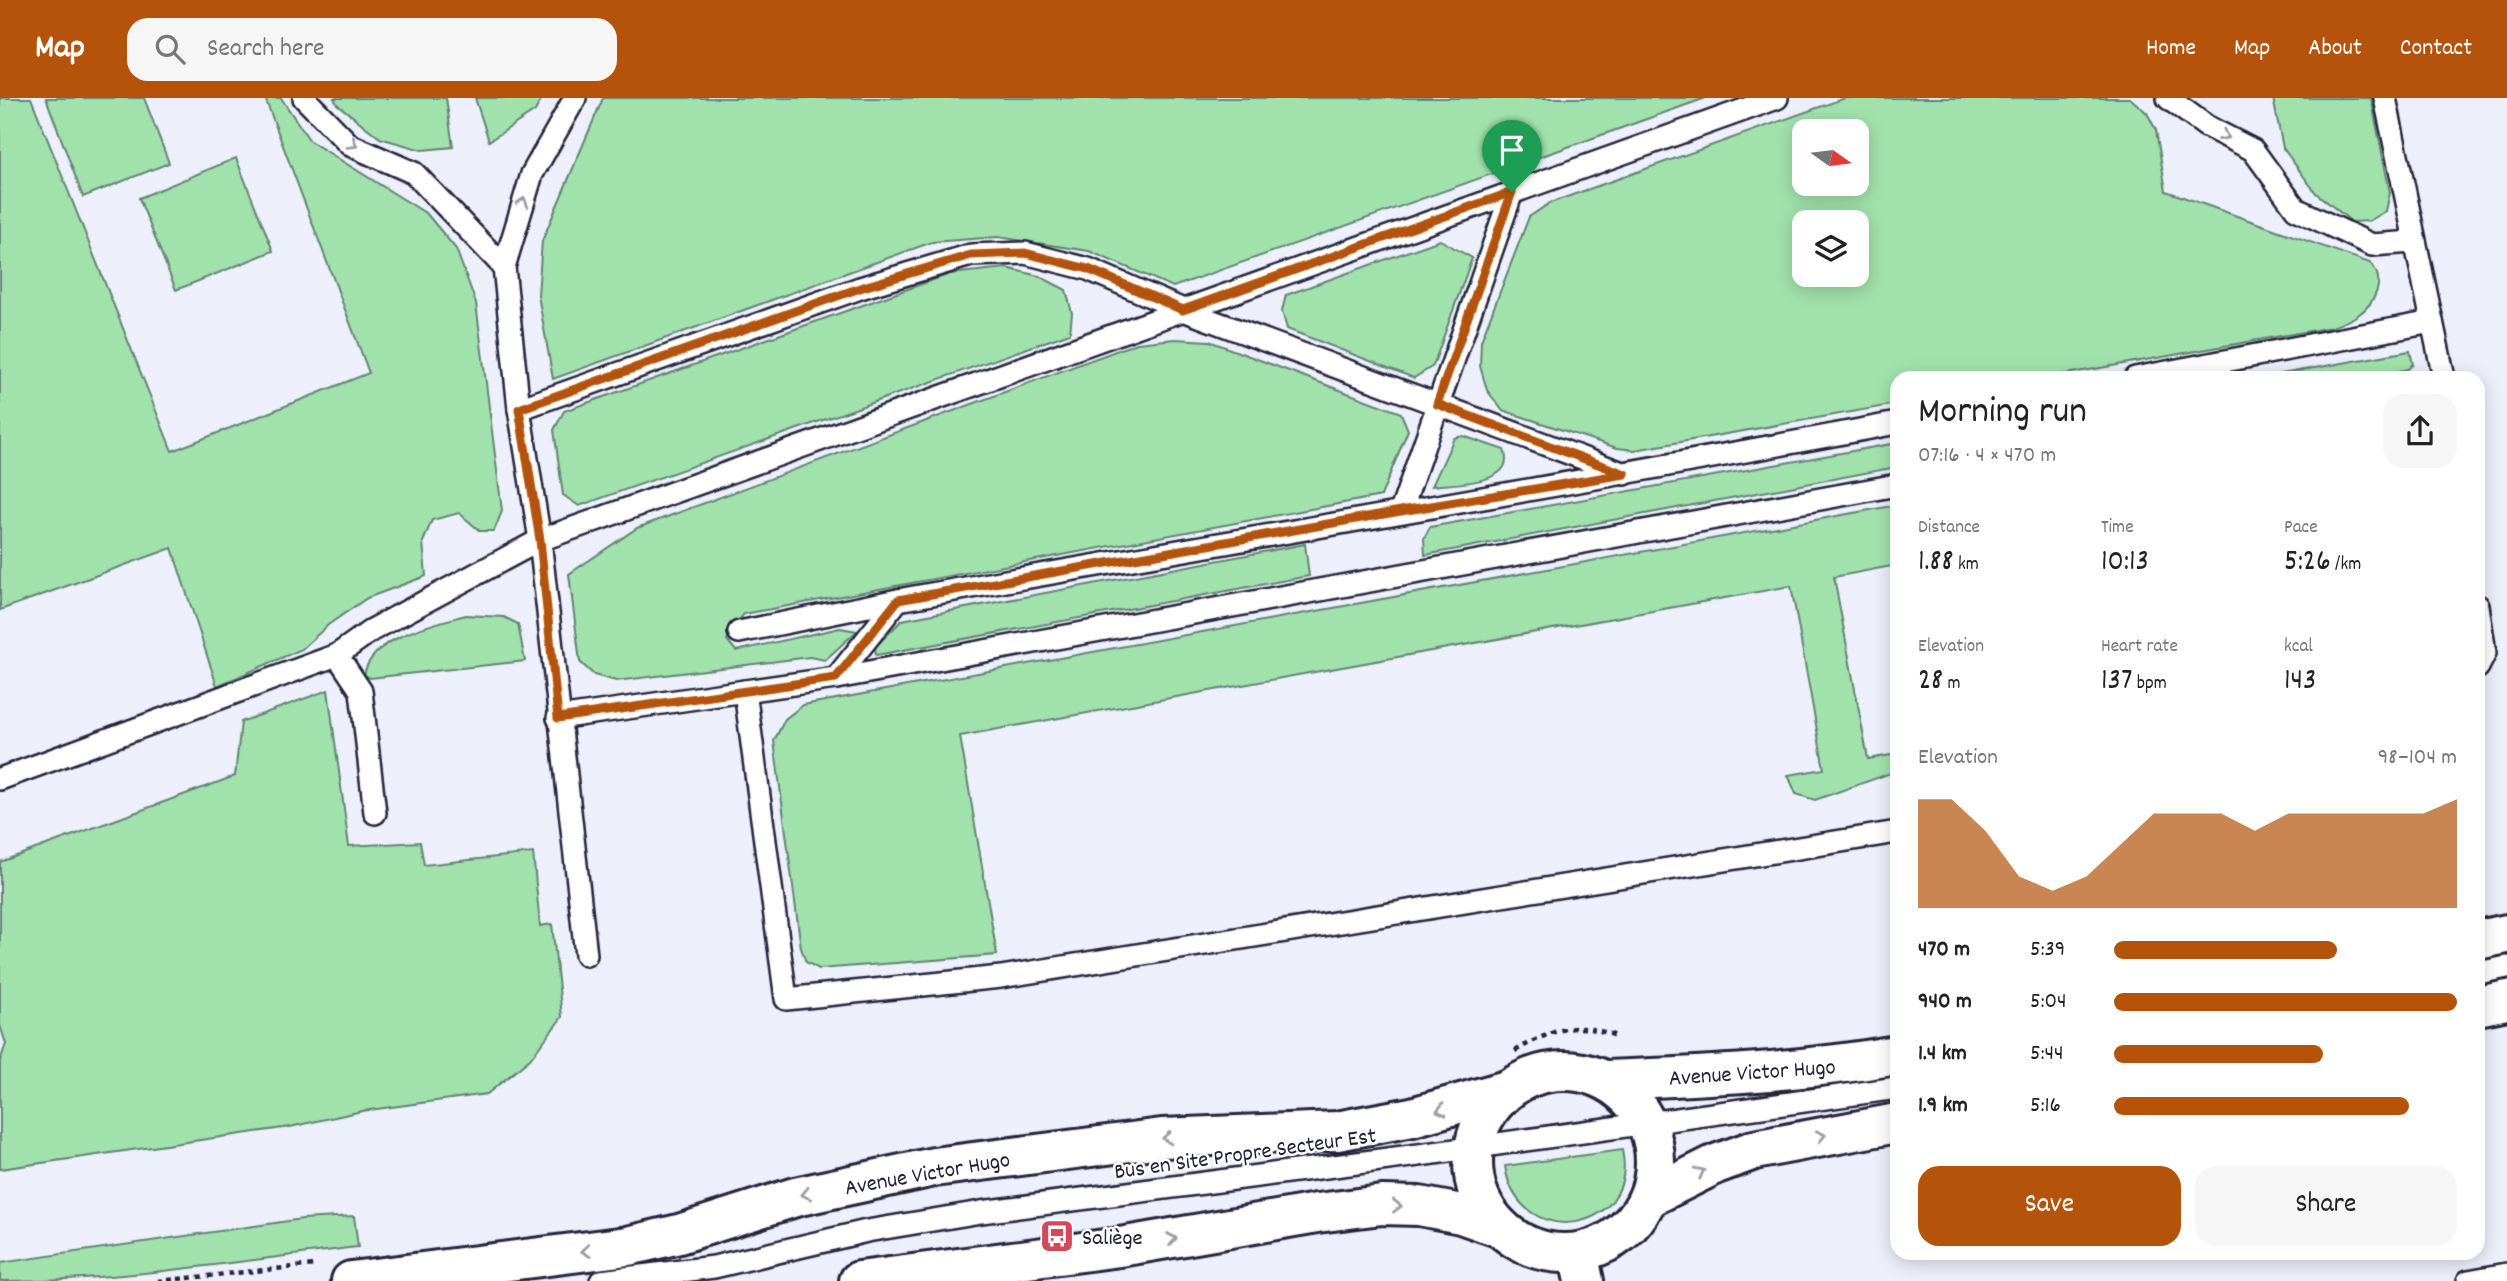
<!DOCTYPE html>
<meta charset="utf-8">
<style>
body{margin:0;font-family:Dekko,sans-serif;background:#f6f6f6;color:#222;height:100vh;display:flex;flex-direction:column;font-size:26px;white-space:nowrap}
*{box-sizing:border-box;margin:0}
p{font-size:23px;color:#767676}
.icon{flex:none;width:38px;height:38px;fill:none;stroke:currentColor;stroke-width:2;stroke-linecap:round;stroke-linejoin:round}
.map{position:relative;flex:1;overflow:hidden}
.panel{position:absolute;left:1890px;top:273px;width:595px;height:889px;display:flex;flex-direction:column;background:#fff;border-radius:21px;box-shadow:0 4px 18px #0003}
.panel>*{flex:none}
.needle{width:46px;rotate:104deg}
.buttons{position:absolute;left:1792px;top:21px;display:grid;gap:14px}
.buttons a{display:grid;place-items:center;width:77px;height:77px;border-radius:14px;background:#fff;box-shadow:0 4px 18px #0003;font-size:35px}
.pin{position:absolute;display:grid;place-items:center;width:60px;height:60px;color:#fff;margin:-72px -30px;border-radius:50% 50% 50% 0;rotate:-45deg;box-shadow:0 0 7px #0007}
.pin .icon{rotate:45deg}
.round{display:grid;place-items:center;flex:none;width:74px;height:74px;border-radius:21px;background:#f6f6f6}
.overview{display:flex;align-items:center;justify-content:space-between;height:119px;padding:0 28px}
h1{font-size:38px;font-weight:600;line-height:52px}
.metrics{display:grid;grid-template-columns:repeat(3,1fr);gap:10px;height:119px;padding:7px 28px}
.metrics div{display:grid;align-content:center}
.metrics b{font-size:30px;font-weight:600}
.metrics small{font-size:19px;font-weight:400}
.metrics p{font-size:19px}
.chart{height:196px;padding:14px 28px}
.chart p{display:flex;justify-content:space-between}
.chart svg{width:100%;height:126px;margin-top:7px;fill:#b45309;opacity:.7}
.action{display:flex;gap:14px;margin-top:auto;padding:14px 28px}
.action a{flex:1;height:80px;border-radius:21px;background:#b45309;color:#fff;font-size:28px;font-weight:600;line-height:80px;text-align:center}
.action a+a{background:#f6f6f6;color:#222}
ul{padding:0 28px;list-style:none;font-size:23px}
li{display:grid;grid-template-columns:112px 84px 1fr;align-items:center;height:52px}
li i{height:18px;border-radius:9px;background:#b45309}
header{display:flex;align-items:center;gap:42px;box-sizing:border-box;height:98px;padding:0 35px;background:#b45309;color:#fff}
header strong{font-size:33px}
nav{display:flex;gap:38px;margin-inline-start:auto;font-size:24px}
.search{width:490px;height:63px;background:#f6f6f6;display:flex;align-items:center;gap:18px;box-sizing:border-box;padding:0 24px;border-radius:21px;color:#767676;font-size:26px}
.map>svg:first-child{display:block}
.green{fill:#a1e2ac;stroke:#628274;stroke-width:2;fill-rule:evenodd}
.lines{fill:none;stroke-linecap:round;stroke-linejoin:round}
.service-casing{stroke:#22223b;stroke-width:26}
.minor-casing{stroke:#22223b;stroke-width:44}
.tertiary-casing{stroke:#22223b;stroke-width:44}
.path{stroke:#22223b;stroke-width:4.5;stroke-dasharray:5 5;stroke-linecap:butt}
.service{stroke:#fff;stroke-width:21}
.minor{stroke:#fff;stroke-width:38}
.tertiary{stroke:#fff;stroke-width:38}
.oneway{stroke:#9c9ca7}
.route-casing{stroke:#fff;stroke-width:14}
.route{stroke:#b45309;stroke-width:9}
.labels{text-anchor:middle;stroke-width:5;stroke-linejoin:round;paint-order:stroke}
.street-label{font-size:23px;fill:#22223b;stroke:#fff}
.poi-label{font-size:23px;fill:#22223b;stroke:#fff;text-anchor:start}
</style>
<header>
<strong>Map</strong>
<div class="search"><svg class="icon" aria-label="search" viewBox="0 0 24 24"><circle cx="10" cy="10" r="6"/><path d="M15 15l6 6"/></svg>Search here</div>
<nav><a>Home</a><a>Map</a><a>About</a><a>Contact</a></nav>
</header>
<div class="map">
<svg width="2507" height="1183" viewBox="0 0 2507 1183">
<rect width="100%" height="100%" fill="#edf0fa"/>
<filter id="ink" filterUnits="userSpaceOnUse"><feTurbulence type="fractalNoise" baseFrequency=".0143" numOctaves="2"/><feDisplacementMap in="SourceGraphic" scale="14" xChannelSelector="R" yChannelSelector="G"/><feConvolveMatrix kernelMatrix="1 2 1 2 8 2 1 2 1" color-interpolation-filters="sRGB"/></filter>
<g filter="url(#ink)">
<g class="green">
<path d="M 0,0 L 31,0 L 172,353 L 369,275 L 265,0 L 281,0 L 310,43 L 427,116 L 456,151 L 476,205 L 502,413 L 494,433 L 480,433 L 459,415 L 432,422 L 423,444 L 426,478 L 367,500 L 328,527 L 302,551 L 217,588 L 172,450 L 0,512 Z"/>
<path d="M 46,0 L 144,0 L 169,65 L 83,99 Z"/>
<path d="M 334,0 L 446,0 L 453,49 L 422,52 L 380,40 L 337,6 Z"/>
<path d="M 475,0 L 542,0 L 535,13 L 489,43 Z"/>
<path d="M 603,0 L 1706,0 L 1173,189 L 1089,153 L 998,139 L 932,144 L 553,281 L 538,197 L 542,143 Z"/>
<path d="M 1845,0 L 2130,0 L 2147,15 L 2156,32 L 2166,93 L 2370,165 C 2387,182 2375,205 2358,217 C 2350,222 2340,226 2332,229 L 2044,280 L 1897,280 L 1897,306 L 1635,352 L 1617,350 L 1502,312 L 1487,292 L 1480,268 L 1481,243 L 1529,119 L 1550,105 ZM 1804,33 L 1857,33 L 1857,86 L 1804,86 ZM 1804,124 L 1857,124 L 1857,177 L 1804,177 Z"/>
<path d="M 2273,0 L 2371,0 L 2390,95 L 2386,113 L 2369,123 L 2352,124 L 2316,95 L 2283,50 Z"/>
<path d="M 236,60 L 273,153 L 176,192 L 139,100 Z"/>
<path d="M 1440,142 L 1472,160 L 1433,268 L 1414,280 L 1287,231 L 1282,213 L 1286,197 Z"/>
<path d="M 1006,170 L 1039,178 L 1066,192 L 1072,215 L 1070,235 L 579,408 L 563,397 L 554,332 L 564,313 L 950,176 Z"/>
<path d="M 1175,241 L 1209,243 L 1401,315 L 1408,332 L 1381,398 L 744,516 L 731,533 L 727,542 L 736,553 L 840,530 L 857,533 L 825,562 L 810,559 L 616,583 L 594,577 L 580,564 L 569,476 L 637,430 L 1137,245 Z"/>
<path d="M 2410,253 L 2413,266 L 2408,271 L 2366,280 L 2258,280 Z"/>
<path d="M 1463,338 L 1504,352 C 1518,387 1454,385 1432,388 L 1454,340 Z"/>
<path d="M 1897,345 L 1897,369 L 1425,457 L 1424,440 L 1430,429 Z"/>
<path d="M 1897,407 L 1897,467 L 1834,479 L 1868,661 L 1897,656 L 1897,671 L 1894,674 L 1815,702 L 1796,696 L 1788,677 L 1824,671 L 1791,488 L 960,638 L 997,857 L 819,871 L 806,864 L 801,850 L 774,643 L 785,621 L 803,607 Z"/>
<path d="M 1305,446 L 1309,478 L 876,557 L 875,549 L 902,522 Z"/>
<path d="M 466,517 L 504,519 L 518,526 L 525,563 L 370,580 L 364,577 C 371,539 433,526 466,517 Z"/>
<path d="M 328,592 L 349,748 L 420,744 L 424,767 L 533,755 L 540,828 L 552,826 L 562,919 L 530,961 L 487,996 L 362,1013 L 290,1029 L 0,1071 L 0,963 L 6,946 L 0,927 L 0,764 L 235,678 L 241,624 Z"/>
<path d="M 1622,1052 C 1640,1135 1518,1156 1505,1068 Z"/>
<path d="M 354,1118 L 358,1149 C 239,1163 120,1183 0,1183 L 0,1165 L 302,1121 Z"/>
</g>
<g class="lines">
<g class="service-casing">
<g id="service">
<path d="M 304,0 L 350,47 L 414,75 L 504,169"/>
<path d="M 575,0 L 532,76 L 504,169 L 519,311 L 540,442 L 586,857"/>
<path d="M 2168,0 L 2206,28 L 2253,52 L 2296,111 L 2372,147 L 2413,144"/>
<path d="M 2385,0 L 2444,280"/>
<path d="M 2135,280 L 2432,224"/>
<path d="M 519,311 L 860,190 L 971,157 L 1025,155 L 1088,171 L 1183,212 L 1625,376"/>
<path d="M 1401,413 L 1512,94"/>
<path d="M 2478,508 L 2485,555 L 2478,569"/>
<path d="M 739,534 L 898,502"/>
<path d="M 337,557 L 361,593 L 375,715"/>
<path d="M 836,580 L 898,502 C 1231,443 1565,388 1897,325"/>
<path d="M 745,593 L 836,580 L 1897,387"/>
<path d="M 558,620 L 745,593 L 786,901 L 1001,879 L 1897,734"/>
<path d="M 0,681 L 337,557 L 372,532 L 540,442 L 1777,0"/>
<path d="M 2478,875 L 2507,869"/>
<path d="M 601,1183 L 714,1169 L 867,1133 L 981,1114 L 1434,1055 L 1897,990"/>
<path d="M 2468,1183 L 2507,1176"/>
</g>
</g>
<g class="minor-casing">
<path id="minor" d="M 1578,1155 L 1584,1183"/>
</g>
<g class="tertiary-casing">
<g id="tertiary">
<path d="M 2478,842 L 2507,836"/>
<path d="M 2478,908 L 2507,902"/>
<circle cx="1564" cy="1064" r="91"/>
<path d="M 1606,982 C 1703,978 1801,974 1897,957"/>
<path d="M 1648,1100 L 1716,1066 L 1754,1052 L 1897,1025"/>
<path d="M 351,1183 L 628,1148 L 679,1136 L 795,1099 L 934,1069 L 1162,1040 L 1337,1033 L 1412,1019 L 1507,992"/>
<path d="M 859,1183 L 1120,1149 L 1317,1115 L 1382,1107 L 1419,1108 L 1461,1116 L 1501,1130"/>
</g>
</g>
<g class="path">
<path d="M 1515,953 C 1553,932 1574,921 1618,939"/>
<path d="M 158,1183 L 314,1167"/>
</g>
<use href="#service" class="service"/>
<use href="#minor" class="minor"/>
<use href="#tertiary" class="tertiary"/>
</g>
<defs><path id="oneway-chevron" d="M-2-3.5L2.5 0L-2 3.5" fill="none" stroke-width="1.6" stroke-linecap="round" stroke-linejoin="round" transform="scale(1.75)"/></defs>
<g class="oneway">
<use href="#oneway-chevron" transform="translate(2224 38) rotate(27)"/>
<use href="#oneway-chevron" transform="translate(353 46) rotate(32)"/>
<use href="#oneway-chevron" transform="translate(523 104) rotate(-73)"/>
<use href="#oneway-chevron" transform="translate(1441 1012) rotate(166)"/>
<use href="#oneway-chevron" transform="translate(1821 1038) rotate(-12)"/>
<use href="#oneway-chevron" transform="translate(1167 1040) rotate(176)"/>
<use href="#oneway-chevron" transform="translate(1700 1074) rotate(-27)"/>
<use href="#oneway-chevron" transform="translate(806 1096) rotate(167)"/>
<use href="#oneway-chevron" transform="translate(1397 1108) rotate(1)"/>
<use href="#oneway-chevron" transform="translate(1172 1141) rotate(-9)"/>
<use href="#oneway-chevron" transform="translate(586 1153) rotate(173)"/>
</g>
</g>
<g class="lines" filter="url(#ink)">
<g class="route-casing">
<path id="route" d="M 1512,94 L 1437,306 L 1625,376 L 1401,413 L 898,502 L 836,580 L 558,620 L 540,442 L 519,311 L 860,190 L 971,157 L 1025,155 L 1088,171 L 1183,212 Z"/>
</g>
<use href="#route" class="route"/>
</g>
<defs>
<g id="bus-square" transform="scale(1.75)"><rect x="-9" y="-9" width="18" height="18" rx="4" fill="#d1495b" stroke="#fff"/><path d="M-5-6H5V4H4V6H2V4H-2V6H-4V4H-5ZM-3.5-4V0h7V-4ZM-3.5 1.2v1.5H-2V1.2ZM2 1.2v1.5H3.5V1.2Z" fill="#fff"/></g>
</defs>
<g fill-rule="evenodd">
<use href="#bus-square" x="1057" y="1138"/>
</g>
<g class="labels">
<g class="street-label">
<text transform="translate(1752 973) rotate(-4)" y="8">Avenue Victor Hugo</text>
<text transform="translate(1245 1054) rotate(-8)" y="8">Bus en Site Propre Secteur Est</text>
<text transform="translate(927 1074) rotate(-10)" y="8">Avenue Victor Hugo</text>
</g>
<g class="poi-label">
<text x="1082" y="1146">Saliège</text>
</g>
</g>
</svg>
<div class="buttons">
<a><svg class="needle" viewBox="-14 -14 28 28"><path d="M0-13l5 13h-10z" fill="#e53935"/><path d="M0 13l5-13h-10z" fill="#767676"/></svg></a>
<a><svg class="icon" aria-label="layers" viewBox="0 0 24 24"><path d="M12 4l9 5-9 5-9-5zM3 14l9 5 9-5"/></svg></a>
</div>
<div class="pin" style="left:1512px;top:94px;background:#1e9e55"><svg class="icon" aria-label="arrive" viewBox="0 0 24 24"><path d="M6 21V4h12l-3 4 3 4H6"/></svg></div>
<section class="panel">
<div class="overview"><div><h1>Morning run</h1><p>07:16 · 4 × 470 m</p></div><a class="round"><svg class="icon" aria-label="share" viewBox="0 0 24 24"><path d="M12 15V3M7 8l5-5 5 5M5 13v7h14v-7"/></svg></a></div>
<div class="metrics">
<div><p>Distance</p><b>1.88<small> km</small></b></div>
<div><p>Time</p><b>10:13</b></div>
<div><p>Pace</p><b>5:26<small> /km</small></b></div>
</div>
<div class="metrics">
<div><p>Elevation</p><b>28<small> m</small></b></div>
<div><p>Heart rate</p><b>137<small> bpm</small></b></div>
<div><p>kcal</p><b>143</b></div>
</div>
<div class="chart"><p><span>Elevation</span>98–104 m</p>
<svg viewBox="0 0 160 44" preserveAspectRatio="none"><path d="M0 44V6L10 6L20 17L30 33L40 38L50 33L60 22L70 11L80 11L90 11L100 17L110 11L120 11L130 11L140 11L150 11L160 6V44z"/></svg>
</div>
<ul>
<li><b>470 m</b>5:39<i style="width:65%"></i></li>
<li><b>940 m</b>5:04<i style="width:100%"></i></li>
<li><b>1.4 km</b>5:44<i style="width:61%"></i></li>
<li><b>1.9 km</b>5:16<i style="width:86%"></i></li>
</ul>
<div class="action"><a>Save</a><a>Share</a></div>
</section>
</div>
